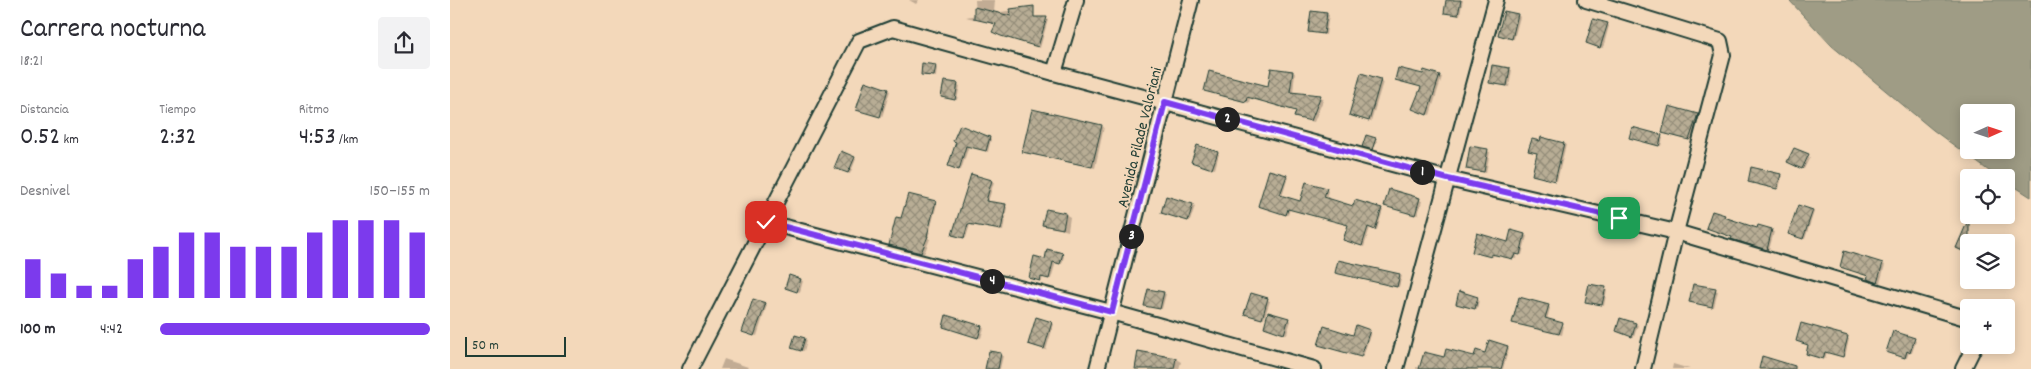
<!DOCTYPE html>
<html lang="es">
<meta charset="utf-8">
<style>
body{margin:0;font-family:Dekko,sans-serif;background:#f2f2f3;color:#2b2b33;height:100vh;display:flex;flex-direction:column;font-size:19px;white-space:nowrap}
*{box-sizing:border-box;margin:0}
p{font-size:16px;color:#7c7c81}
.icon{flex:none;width:28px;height:28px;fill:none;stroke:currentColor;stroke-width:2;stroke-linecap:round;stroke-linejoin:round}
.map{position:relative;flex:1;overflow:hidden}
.drawer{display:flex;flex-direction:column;background:#fff;width:450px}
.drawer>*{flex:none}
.needle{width:32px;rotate:87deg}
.buttons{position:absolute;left:1510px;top:104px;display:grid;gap:10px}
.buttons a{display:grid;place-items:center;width:55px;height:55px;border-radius:5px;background:#fff;box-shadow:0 2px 12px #0003;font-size:25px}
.scale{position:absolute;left:15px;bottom:12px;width:101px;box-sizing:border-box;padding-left:5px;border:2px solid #1f3d34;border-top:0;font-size:14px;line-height:18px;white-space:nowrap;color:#1f3d34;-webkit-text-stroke:4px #f3d8ba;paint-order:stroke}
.pin{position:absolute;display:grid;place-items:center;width:42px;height:42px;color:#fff;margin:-21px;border-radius:10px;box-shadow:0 2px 8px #0006}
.km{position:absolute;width:25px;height:25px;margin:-12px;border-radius:50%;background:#222;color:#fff;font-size:14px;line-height:25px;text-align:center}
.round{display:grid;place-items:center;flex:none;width:52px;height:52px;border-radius:5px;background:#f2f2f3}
.headline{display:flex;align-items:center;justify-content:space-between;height:85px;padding:0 20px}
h1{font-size:28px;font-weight:600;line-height:38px}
.metrics{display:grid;grid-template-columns:repeat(3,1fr);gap:8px;height:85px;padding:5px 20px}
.metrics div{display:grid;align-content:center}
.metrics b{font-size:25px;font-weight:600}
.metrics small{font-size:14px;font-weight:400}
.metrics p{font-size:14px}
.chart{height:140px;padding:10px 20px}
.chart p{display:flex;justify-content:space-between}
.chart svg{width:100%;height:90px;margin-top:5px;stroke:#7c3aed;stroke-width:6}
ul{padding:0 20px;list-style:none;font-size:16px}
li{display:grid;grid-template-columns:80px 60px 1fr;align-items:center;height:38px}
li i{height:12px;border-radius:6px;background:#7c3aed}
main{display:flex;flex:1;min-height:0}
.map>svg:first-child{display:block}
.water{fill:#9f9c85;stroke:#6c7665;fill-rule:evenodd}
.shadow{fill:#0003}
.building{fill:url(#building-cross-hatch);stroke:#1f3d34}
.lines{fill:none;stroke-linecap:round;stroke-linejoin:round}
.street-casing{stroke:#1f3d34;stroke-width:18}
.street{stroke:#f3d8ba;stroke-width:14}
.route-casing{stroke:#fff;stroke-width:10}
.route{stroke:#7c3aed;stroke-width:6}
.labels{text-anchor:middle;stroke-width:4;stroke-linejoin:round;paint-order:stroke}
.street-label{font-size:16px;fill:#1f3d34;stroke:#f3d8ba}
</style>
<main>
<section class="drawer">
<div class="headline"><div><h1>Carrera nocturna</h1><p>18:21</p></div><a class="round"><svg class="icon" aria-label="share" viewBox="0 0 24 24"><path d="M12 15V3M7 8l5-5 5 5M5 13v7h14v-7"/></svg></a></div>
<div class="metrics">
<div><p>Distancia</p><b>0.52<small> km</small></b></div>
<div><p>Tiempo</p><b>2:32</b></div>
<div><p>Ritmo</p><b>4:53<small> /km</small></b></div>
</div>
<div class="chart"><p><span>Desnivel</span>150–155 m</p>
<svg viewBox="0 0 160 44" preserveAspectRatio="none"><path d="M5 44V25M15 44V32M25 44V38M35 44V38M45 44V25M55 44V19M65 44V12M75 44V12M85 44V19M95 44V19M105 44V19M115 44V12M125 44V6M135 44V6M145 44V6M155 44V12"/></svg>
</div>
<ul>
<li><b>100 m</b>4:42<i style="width:100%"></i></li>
</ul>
</section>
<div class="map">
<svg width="1581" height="369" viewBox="0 0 1581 369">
<defs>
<pattern id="building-cross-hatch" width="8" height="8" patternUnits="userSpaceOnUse" patternTransform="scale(1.25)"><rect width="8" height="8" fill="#b8ad95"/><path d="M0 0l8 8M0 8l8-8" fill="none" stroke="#958e7a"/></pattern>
</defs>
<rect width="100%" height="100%" fill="#f3d8ba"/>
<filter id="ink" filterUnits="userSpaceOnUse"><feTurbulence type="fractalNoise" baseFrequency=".02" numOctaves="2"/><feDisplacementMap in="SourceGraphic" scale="10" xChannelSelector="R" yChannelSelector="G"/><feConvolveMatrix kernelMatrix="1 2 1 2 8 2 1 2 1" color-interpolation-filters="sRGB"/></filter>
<g filter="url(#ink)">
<path class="water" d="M 1339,0 L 1581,0 L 1581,197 L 1556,181 L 1556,178 L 1550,177 L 1539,171 L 1483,130 L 1382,46 ZM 1519,112 L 1556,112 L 1556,150 L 1519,150 Z"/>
<g class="shadow">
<path d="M 459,0 L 469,0 L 466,4 Z"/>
<path d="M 525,0 L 545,0 L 544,13 L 571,9 L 569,29 L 596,19 L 598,20 L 590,48 L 546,32 L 547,25 L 516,17 L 526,15 Z"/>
<path d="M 997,0 L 1013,0 L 1010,15 L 997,13 Z"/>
<path d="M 862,12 L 879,15 L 876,35 L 862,32 Z"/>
<path d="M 1068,15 L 1070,17 L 1064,39 L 1051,36 Z"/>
<path d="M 1157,24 L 1159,26 L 1153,48 L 1140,44 Z"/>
<path d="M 485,66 L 487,68 L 486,77 L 474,75 Z"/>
<path d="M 1043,66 L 1062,70 L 1059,87 L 1041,83 Z"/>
<path d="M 842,72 L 845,73 L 843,93 L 874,98 L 864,122 L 849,118 L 848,111 L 800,98 L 799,103 L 758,92 L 819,88 Z"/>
<path d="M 975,72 L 992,77 L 980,115 L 966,110 Z"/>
<path d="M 912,75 L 933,82 L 921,122 L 902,116 Z"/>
<path d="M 415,83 L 440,91 L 432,117 L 409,110 Z"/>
<path d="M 508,85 L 510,86 L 507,100 L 495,98 Z"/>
<path d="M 1220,108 L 1250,116 L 1241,141 L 1213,133 Z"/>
<path d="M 651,126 L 654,127 L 645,168 L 576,153 Z"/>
<path d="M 1211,137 L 1213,138 L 1211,146 L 1183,138 Z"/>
<path d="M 539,138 L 541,139 L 538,152 L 519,146 L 511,170 L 501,167 L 507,142 Z"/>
<path d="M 925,139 L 927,141 L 924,150 L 916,147 Z"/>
<path d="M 1114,144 L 1116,145 L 1107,181 L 1083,175 Z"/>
<path d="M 1022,148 L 1040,152 L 1036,173 L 1018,169 Z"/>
<path d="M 1344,149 L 1360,157 L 1354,169 L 1339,161 Z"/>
<path d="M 767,153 L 769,154 L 765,169 L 745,163 Z"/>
<path d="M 404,158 L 406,159 L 400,174 L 388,169 Z"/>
<path d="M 1330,175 L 1332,176 L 1329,189 L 1301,182 Z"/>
<path d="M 836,176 L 838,177 L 832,197 L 851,202 L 876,189 L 878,191 L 876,199 L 904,208 L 933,210 L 927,230 L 920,228 L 914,247 L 894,240 L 899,225 L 840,209 L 838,215 L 812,207 Z"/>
<path d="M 542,181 L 544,182 L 538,202 L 557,207 L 553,231 L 520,225 L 516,238 L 505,235 Z"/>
<path d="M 940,190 L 972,201 L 968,215 L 937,206 Z"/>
<path d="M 485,203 L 487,204 L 478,238 L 480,239 L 474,254 L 442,246 L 452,219 Z"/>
<path d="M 743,205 L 745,206 L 740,221 L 715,213 Z"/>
<path d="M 1362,211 L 1364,212 L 1355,239 L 1342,234 Z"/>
<path d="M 1263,212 L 1308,230 L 1309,227 L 1324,232 L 1319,250 L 1285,240 Z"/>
<path d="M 615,214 L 620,217 L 618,231 L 594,224 Z"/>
<path d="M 1062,232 L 1077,236 L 1072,255 L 1067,254 L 1066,259 L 1044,254 L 1043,257 L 1026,252 L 1059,243 Z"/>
<path d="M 1513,234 L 1526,240 L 1531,242 L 1519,242 Z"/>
<path d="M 612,254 L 614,256 L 612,264 L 606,262 L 601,279 L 593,277 L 592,281 L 582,279 L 596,260 Z"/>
<path d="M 1433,264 L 1435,265 L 1430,283 L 1420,280 L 1419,276 Z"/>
<path d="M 889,273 L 950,275 L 952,276 L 949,287 Z"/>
<path d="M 340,277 L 353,281 L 350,292 L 339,288 Z"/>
<path d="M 1244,285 L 1268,291 L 1264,307 L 1241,302 Z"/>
<path d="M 1155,289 L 1157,290 L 1154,306 L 1138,302 Z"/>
<path d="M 699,291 L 716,294 L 712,309 L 698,306 Z"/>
<path d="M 802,294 L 820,301 L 814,319 L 798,314 Z"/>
<path d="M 1027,299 L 1029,300 L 1027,309 L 1009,305 Z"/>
<path d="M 315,304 L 317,305 L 307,336 L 296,332 Z"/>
<path d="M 1098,306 L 1100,308 L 1097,320 L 1114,326 L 1112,335 L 1065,323 Z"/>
<path d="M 819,314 L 841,321 L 837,334 L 817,328 Z"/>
<path d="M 497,316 L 534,328 L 531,338 L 497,328 Z"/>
<path d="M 1171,319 L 1188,325 L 1184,337 L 1169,332 Z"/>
<path d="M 602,323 L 604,324 L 596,350 L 581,345 Z"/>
<path d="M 919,331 L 921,332 L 913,357 L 872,345 Z"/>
<path d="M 346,336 L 357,340 L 354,351 L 345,349 Z"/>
<path d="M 1397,338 L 1399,339 L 1395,357 L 1377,352 L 1375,359 L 1359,355 Z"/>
<path d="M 1464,340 L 1466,341 L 1462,353 L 1459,352 L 1457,358 L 1440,352 Z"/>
<path d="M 1057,347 L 1059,348 L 1053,369 L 966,369 L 966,367 L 971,368 L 995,359 L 1025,358 Z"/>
<path d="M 540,352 L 553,356 L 550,369 L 536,369 Z"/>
<path d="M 274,359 L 298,367 L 300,369 L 270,369 Z"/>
<path d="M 726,359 L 731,362 L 729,369 L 686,369 Z"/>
<path d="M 1223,364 L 1240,369 L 1222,369 Z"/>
</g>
<g class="building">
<path d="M 996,0 L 1011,0 L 1008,15 L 994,13 Z"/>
<path d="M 584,6 L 584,17 L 597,17 L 588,47 L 551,36 L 542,32 L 546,24 L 524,19 L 524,7 L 561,16 L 560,9 Z"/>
<path d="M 861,11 L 877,13 L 874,34 L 858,32 Z"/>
<path d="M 1054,11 L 1068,14 L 1062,39 L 1048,35 Z"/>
<path d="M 1143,19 L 1158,23 L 1150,48 L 1136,43 Z"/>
<path d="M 472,63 L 486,65 L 484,76 L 471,75 Z"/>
<path d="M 1042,65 L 1060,68 L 1057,86 L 1039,83 Z"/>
<path d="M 821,68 L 843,71 L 840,92 L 871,95 L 861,121 L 844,117 L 846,111 L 797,97 L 796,102 L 754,91 L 759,71 L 818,86 Z"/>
<path d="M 948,68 L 973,74 L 974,70 L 990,75 L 977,115 L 962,109 L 971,87 L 945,80 Z"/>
<path d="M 911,73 L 931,79 L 919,121 L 899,115 Z"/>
<path d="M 415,81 L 438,89 L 430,117 L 406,110 Z"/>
<path d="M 494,81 L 508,83 L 505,100 L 491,97 Z"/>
<path d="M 1219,106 L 1248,114 L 1239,140 L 1212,133 Z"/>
<path d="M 582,109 L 652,125 L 642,167 L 572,152 Z"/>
<path d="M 510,125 L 540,137 L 536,151 L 516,146 L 509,170 L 498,166 L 506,142 L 503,141 Z"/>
<path d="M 1182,127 L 1212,135 L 1209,146 L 1179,138 Z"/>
<path d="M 916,135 L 926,138 L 922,150 L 912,147 Z"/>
<path d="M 1091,137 L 1114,143 L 1105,181 L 1082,175 L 1087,153 L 1078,151 L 1082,139 L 1090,141 Z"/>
<path d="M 747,145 L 768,152 L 762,169 L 741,162 Z"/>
<path d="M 1020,146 L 1038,149 L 1034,172 L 1016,169 Z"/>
<path d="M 1344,148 L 1359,154 L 1352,169 L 1337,162 Z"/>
<path d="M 391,151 L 405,157 L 398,173 L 384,168 Z"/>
<path d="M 1301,167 L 1331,174 L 1327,189 L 1298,182 Z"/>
<path d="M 819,170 L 837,175 L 830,195 L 850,201 L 856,182 L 877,188 L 874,197 L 903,206 L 905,200 L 932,208 L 925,230 L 918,227 L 912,246 L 893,240 L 898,225 L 838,209 L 836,215 L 808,206 Z"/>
<path d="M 521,174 L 542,180 L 536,201 L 556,204 L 551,230 L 518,224 L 514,238 L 502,235 Z"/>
<path d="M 939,189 L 970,198 L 965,215 L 934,206 Z"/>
<path d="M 458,194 L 486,201 L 477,236 L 478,236 L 471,253 L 439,245 L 446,217 L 451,218 Z"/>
<path d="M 716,196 L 743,204 L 738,221 L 711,213 Z"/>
<path d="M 1348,205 L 1363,210 L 1353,239 L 1338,234 Z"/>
<path d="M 596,209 L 616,213 L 613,229 L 592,225 Z"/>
<path d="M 1262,211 L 1275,215 L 1274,217 L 1307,228 L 1308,225 L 1322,229 L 1317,250 L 1281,239 L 1282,237 L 1256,228 Z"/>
<path d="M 1519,218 L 1519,254 L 1506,248 Z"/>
<path d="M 1061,230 L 1075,234 L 1070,255 L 1065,254 L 1063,259 L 1041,254 L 1041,257 L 1022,252 L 1027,233 L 1058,242 Z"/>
<path d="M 597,249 L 613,253 L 610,264 L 603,262 L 599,279 L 591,277 L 590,281 L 579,278 L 584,256 L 595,259 Z"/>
<path d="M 1394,251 L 1433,263 L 1427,283 L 1417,279 L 1418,276 L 1390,267 Z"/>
<path d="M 888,260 L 950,274 L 947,287 L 885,273 Z"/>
<path d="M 339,275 L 351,279 L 347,292 L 335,288 Z"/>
<path d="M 1139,284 L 1156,287 L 1152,305 L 1135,302 Z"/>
<path d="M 1243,284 L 1266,288 L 1262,307 L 1239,302 Z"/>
<path d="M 698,289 L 714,292 L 710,309 L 694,306 Z"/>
<path d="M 1009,291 L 1028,297 L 1025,309 L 1006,304 Z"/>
<path d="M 801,293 L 818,298 L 812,319 L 794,314 Z"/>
<path d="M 1069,297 L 1099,305 L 1095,318 L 1113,323 L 1109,334 L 1062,323 Z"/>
<path d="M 303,299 L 316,303 L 304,336 L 292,332 Z"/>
<path d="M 818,312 L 839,318 L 834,334 L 814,327 Z"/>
<path d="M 496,315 L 532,326 L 528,338 L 493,327 Z"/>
<path d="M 586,317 L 602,322 L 594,349 L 578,344 Z"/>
<path d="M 1170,318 L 1186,323 L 1182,337 L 1166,331 Z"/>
<path d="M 1351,323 L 1398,336 L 1393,357 L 1375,352 L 1373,359 L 1356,354 L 1358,345 L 1346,341 Z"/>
<path d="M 906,325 L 920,330 L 911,357 L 868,345 L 874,326 L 903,335 Z"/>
<path d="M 1443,331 L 1465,338 L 1460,353 L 1457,351 L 1455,358 L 1436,352 Z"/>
<path d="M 345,335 L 355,338 L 351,351 L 341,348 Z"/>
<path d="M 1039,340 L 1058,346 L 1051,369 L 969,369 L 974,352 L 994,357 L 996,349 L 1024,356 L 1026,350 L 1035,353 Z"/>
<path d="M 539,351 L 551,353 L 548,369 L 535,369 Z"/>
<path d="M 688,351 L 726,358 L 724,369 L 685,369 Z"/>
<path d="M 1312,356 L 1345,366 L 1345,369 L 1309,369 Z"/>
</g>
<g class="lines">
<g class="street-casing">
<g id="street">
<path d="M 1136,0 L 1270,41 L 1273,55 L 1226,232 L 1193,369"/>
<path d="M 604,73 L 626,0"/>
<path d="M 316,222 L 661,312 L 864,369"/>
<path d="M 240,369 L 409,41 L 443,28 L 604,73 L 998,179 L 1226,232 L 1519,319"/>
<path d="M 647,369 L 741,0"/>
<path d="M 946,369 L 1046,0"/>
<path d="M 1513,369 L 1525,345"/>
</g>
</g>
<use href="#street" class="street"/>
</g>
</g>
<g class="lines" filter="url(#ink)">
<g class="route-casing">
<path id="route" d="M 316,222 L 662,312 L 715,102 L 998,179 L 1169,218"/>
</g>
<use href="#route" class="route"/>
</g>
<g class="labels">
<g class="street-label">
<text transform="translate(688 137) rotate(-76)" y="6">Avenida Pilade Valoriani</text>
</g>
</g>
</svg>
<div class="buttons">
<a><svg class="needle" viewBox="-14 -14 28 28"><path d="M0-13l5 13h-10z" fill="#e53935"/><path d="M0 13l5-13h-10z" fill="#7c7c81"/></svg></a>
<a><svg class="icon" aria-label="locate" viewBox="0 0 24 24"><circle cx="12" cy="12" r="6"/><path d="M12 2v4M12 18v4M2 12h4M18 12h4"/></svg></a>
<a><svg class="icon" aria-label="layers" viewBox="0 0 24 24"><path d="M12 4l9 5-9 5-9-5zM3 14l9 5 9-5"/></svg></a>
<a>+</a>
</div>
<div class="scale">50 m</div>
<div class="pin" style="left:1169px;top:218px;background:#1e9e55"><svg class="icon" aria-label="arrive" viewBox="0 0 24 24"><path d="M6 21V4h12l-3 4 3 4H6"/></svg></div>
<div class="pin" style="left:316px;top:222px;background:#d93025"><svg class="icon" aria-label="check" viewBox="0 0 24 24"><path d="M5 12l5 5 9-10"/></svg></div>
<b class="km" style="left:972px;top:172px">1</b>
<b class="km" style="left:777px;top:119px">2</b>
<b class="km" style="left:681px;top:236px">3</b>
<b class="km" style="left:542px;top:281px">4</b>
</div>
</main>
